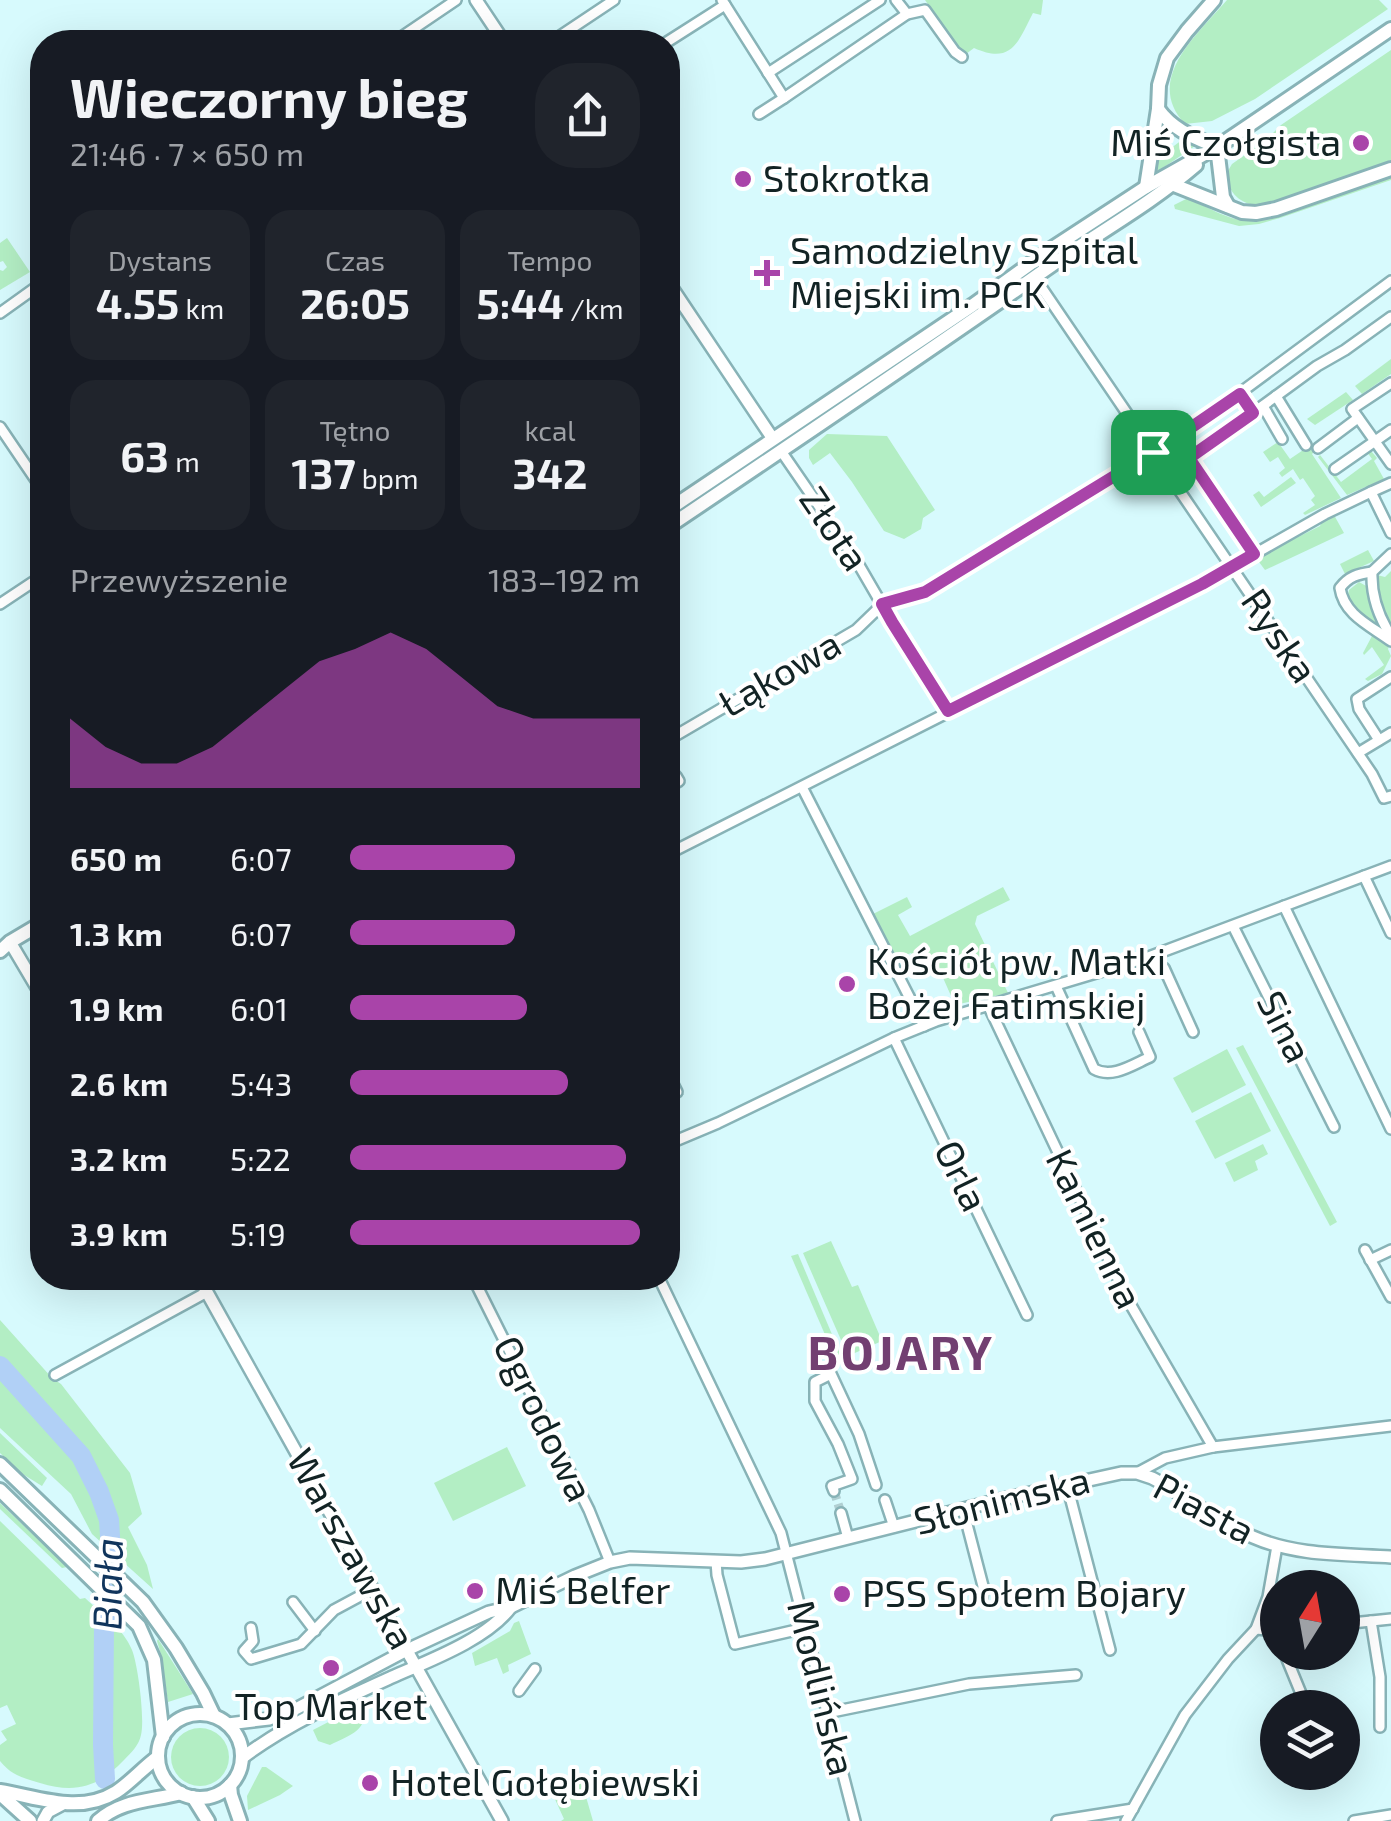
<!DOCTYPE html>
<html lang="pl">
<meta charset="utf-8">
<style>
body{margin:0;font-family:"Exo 2",sans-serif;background:#20242c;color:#f1f3f6;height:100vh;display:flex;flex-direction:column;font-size:38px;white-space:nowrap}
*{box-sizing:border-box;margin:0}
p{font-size:32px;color:#9ea1a6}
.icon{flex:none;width:55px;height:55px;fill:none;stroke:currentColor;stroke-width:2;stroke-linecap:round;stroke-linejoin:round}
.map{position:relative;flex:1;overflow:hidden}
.side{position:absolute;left:30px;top:30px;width:650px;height:1260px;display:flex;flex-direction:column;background:#171b24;border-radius:40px;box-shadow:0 10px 40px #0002}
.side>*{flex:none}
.needle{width:65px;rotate:11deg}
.controls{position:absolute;left:1260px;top:1570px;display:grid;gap:20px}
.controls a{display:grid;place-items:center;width:100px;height:100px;border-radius:50%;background:#171b24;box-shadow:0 10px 40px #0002;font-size:50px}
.pin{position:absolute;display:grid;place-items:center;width:85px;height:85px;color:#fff;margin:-42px;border-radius:20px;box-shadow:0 5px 15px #0006}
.round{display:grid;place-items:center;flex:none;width:105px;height:105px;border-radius:40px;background:#20242c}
.summary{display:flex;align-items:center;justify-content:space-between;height:170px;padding:0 40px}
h1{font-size:55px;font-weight:700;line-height:75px}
.stats{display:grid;grid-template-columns:repeat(3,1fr);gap:15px;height:170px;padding:10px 40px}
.stats div{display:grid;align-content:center;border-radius:25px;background:#20242c;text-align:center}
.stats b{font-size:42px;font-weight:700}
.stats small{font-size:28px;font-weight:400}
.stats p{font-size:28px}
.chart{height:280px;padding:20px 40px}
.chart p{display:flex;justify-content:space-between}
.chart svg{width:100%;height:180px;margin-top:10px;fill:#a944a9;opacity:.7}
ul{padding:0 40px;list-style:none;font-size:32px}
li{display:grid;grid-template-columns:160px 120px 1fr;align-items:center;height:75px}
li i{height:25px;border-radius:12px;background:#a944a9}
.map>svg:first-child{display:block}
.green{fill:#b3eec4}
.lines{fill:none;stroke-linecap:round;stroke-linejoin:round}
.river{stroke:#b1d0f6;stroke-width:20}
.minor-tunnel{stroke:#b0cfd2;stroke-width:9;stroke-dasharray:9 4.5;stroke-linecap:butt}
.minor-casing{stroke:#88b3b7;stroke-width:14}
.tertiary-casing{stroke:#88b3b7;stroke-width:16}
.secondary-casing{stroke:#88b3b7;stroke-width:18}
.minor{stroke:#fff;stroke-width:9}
.tertiary{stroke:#fff;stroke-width:11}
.secondary{stroke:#fff;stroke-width:12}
.route-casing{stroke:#fff;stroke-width:20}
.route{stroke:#a944a9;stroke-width:12}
.poi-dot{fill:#a944a9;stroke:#fff;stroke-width:4}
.labels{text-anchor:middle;stroke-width:8;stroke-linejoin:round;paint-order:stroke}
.poi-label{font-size:38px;fill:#122324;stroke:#fff;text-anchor:start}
.street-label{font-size:38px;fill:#122324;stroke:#fff}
.water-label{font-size:40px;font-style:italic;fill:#11355c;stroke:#fff}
.district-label{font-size:48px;font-weight:bold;letter-spacing:2.5px;fill:#723f71;stroke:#fff}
</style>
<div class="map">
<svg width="1391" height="1821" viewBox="0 0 1391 1821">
<rect width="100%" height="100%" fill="#d7fafd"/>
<g class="green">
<path d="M 925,0 L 1043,0 L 1041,15 L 1033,13 C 1018,42 1012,65 974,48 L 966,54 L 957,47 Z"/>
<path d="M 1227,0 L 1379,0 L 1388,9 L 1255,99 L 1212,121 L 1185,124 C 1143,79 1198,34 1227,0 Z"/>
<path d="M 1391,50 L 1391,160 L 1269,205 C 1245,207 1232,199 1225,176 L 1232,164 L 1266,140 L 1281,125 Z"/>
<path d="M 1182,140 L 1196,144 L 1195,146 L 1154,174 L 1156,159 Z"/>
<path d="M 1391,176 L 1391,180 L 1280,218 L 1259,224 L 1239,226 L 1175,209 L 1174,205 L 1188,198 C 1212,209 1231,223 1259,221 Z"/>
<path d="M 7,238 L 30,272 L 0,290 L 0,270 L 3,271 L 7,267 L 3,261 L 0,262 L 0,243 Z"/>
<path d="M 1391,359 L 1391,374 L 1362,394 L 1355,386 Z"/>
<path d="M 1346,392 L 1353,400 L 1315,425 L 1307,419 Z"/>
<path d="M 827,434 L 887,436 L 935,510 L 923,518 L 921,529 L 904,539 L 884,531 L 852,482 L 830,453 L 813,465 L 809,458 L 809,450 Z"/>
<path d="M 1278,442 L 1290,459 L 1312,444 L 1316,450 L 1312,454 L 1341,498 L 1305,515 L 1303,513 L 1315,505 L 1311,500 L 1315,496 L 1303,478 L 1300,480 L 1293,469 L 1282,477 L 1279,473 L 1285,468 L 1278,457 L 1270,462 L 1263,452 Z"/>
<path d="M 1371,451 L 1377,458 L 1374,461 L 1384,479 L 1347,495 L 1318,457 L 1320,455 L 1341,482 L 1372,459 L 1367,452 Z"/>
<path d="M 1291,477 L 1296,483 L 1261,507 L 1253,495 L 1259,491 L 1264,497 Z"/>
<path d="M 1334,515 L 1344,533 L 1265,570 L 1256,558 L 1320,526 L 1322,521 Z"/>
<path d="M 1368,550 L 1374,561 L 1345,574 L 1340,564 Z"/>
<path d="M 1391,571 L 1391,625 C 1382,610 1378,592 1377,575 L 1385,577 Z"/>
<path d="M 1359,582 L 1368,587 L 1371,608 L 1381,628 C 1367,622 1355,611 1347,598 L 1349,590 Z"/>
<path d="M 1374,635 L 1389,646 L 1388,649 L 1391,656 L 1382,674 L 1368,681 L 1365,679 L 1384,665 L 1372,647 L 1364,655 L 1363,653 L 1372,636 Z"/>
<path d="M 1003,887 L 1010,900 L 977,916 L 975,924 L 1008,993 L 955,1005 L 933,955 L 918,966 L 911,953 L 892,961 L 869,916 L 907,897 L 912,907 L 898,915 L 910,936 Z"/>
<path d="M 1243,1045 L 1337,1222 L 1330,1226 L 1236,1048 Z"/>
<path d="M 1227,1049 L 1246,1085 L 1192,1113 L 1173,1078 Z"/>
<path d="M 1251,1092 L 1271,1131 L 1215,1159 L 1195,1121 Z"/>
<path d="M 1263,1144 L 1268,1154 L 1255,1161 L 1258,1170 L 1234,1182 L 1225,1163 Z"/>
<path d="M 831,1241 L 852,1287 L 858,1285 L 882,1341 L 848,1356 L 803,1253 Z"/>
<path d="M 798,1254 L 842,1358 L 836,1360 L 791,1256 Z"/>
<path d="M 0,1320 L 52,1378 L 61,1384 L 130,1473 L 142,1514 L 128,1527 L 147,1565 L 153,1589 L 92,1534 L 71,1494 L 0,1428 Z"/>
<path d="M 0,1433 L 47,1478 L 42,1486 L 21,1473 L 0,1453 Z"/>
<path d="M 507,1447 L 526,1486 L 453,1521 L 434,1483 Z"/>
<path d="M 0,1503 L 67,1567 L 62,1568 L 0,1509 Z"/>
<path d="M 0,1521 L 80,1599 L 85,1598 C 102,1614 123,1628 132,1650 C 138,1665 145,1719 141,1735 C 139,1745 131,1753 124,1760 C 98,1787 76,1794 40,1783 C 23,1778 11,1775 0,1761 L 0,1745 L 7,1740 L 1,1731 L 16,1724 L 7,1705 L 0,1708 Z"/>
<path d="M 519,1621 L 531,1654 L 508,1665 L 509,1671 L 503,1674 L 497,1658 L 475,1666 L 472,1653 L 510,1631 L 514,1623 Z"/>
<path d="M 158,1639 L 193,1694 L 168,1702 L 161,1655 L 157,1641 Z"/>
<path d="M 365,1703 C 368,1731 352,1734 330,1745 L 318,1741 L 313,1730 Z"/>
<circle cx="200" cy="1757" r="29"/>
<path d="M 262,1767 L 266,1767 L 293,1786 L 280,1795 L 248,1810 L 247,1796 Z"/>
<path d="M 580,1776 L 593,1821 L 561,1821 L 564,1819 L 549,1786 Z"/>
</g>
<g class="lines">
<path class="river" d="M 0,1366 L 81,1456 L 99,1492 L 109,1520 L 111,1552 L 104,1626 L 103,1745 L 105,1779"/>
<g class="minor-tunnel">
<path d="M 668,760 L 676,776"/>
<path d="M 834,1491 L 841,1513"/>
</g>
<g class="minor-casing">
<g id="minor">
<path d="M 722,0 L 784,98 L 907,14 L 925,10 L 955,52 L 962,57"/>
<path d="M 896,0 L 907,14"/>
<path d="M 394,42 L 456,0"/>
<path d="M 551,42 L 614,0"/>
<path d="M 667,42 L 725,5"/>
<path d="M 768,73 L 880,0"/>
<path d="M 759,114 L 784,98"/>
<path d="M 1035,278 L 1372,774 L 1384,798 L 1391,796"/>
<path d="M 0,313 L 42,283"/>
<path d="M 1391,383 L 1352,409 L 1391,464"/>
<path d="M 1240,394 L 1253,413 L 1189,459 L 1254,554"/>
<path d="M 1276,396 L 1306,445"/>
<path d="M 1263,406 L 1282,439"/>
<path d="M 1253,413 L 1317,366 L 1345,350 L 1391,317"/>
<path d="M 0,427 L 42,489"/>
<path d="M 1318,448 L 1358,418"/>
<path d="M 781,451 L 856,560 L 892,622 L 948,711"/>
<path d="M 1335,469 L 1391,430"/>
<path d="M 1371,492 L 1391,483"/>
<path d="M 1391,554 L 1372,572 C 1371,596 1378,616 1391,636"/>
<path d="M 1372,572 C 1358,574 1349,576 1340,588 C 1344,615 1371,626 1391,641"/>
<path d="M 0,604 L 42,576"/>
<path d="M 668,740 L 856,630 L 883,604 L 925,591 L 1198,424 L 1391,281"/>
<path d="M 1379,740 L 1359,709 L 1357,699 L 1391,677"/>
<path d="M 1358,753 L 1391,733"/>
<path d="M 668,787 L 679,781 L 676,776"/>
<path d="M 802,787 L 924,1026"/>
<path d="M 668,854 L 1202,584 L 1325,514 L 1371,492 L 1391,533"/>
<path d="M 1364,876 L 1391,933"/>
<path d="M 1284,906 L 1391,1129"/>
<path d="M 1233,926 L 1334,1127"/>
<path d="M 1153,956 L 1156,965 L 1164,968 L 1193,1032"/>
<path d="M 1056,986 L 1094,1069 C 1112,1079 1132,1065 1150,1057 L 1139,1032"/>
<path d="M 988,1005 L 1129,1302 L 1213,1447"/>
<path d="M 894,1038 L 1027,1315"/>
<path d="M 668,1074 L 677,1092"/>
<path d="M 668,1144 L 718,1123 L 894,1038 L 936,1021 L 1143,959 L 1391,866"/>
<path d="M 1365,1250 L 1391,1297"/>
<path d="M 1370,1260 L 1391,1250"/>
<path d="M 473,1278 L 589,1510 L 610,1562"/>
<path d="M 659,1278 L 781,1533 L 855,1821"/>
<path d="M 55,1375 L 207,1292"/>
<path d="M 1137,1473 L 1165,1458 L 1213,1447 L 1391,1426"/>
<path d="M 1067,1485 L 1110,1650"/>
<path d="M 834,1491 L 832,1486 L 852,1479 L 838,1444 L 815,1401 L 815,1382 L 831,1374 L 859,1434 L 876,1485"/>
<path d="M 885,1500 L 894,1527"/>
<path d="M 963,1509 L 983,1586 L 982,1598"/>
<path d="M 841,1513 L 848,1538"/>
<path d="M 716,1561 L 717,1575 L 735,1644 L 805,1628"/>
<path d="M 293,1602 L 315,1631"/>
<path d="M 1371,1621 L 1380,1677 L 1380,1727"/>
<path d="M 1342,1624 L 1391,1619"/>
<path d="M 251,1628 L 253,1641 L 244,1651 L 251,1659 L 301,1644 L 334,1610 L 373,1589"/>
<path d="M 1256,1629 L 1278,1631"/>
<path d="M 1284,1652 L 1307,1708"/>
<path d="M 519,1691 L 535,1669"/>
<path d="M 827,1713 L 969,1684 L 1076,1675"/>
<path d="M 1057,1821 L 1133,1809"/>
<path d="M 1126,1821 L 1185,1715 L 1228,1659 L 1256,1629 L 1268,1597 L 1277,1546"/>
<path d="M 1354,1821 L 1391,1815"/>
</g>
</g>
<g class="tertiary-casing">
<g id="tertiary">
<path d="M 476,0 L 504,42"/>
<path d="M 668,282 L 773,439"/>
<path d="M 10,942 L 42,996"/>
<path d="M 199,1278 L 502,1821"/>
<path d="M 228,1724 L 269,1719 L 290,1712 L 407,1650 L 489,1612 L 511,1607 L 575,1576 L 610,1562 L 630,1558 L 741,1562 L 765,1559 L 1003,1499 L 1121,1473 L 1137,1473 L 1152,1478 C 1187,1496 1217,1522 1253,1537 C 1296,1556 1345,1554 1391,1557"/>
<path d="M 242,1758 C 287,1724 341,1700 392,1677 C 428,1661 486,1640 511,1607"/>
<path d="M 43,1821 L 48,1812 L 63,1804"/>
</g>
</g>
<g class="secondary-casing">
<g id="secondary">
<path d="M 1158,109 C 1173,130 1193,137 1217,147"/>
<path d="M 1217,147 L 1223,197 L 1228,206"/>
<path d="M 1174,185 L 1242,212 L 1256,213 L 1276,209 L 1391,169"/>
<path d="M 1146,187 L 1158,109 L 1159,85 L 1167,58 L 1187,31 L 1214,0"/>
<path d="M 668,510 L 973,305 L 1051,249 L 1146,187 L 1217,147 L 1391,29"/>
<path d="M 668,527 C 796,441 925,354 1052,265 C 1100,232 1152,203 1196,165"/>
<path d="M 0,951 L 10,942 L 42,923"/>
<path d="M 0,1464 L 143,1602 L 176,1648 L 203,1693 L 214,1716"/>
<path d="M 0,1490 L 139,1626 L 154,1660 L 163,1737"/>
<circle cx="200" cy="1756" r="42"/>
<path d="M 230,1785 L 231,1795 L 240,1821"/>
<path d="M 0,1791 C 38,1797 79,1815 116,1792 C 130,1783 144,1767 158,1757"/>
<path d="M 0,1794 L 30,1821"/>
<path d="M 193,1797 L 208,1821"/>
<path d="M 98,1821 C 121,1800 151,1801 181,1793"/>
</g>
</g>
<use href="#minor" class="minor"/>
<use href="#tertiary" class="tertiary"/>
<use href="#secondary" class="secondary"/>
</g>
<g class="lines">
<g class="route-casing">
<path id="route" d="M 1240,394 L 1253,413 L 1189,458 L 1254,554 L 1202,584 L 948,711 L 892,622 L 882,604 L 925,592 L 1170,442 Z"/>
</g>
<use href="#route" class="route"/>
</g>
<g class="poi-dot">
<circle cx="1361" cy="143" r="10"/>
<circle cx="743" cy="179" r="10"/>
<path d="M762 258h10v10h10v10h-10v10h-10v-10h-10v-10h10z"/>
<circle cx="847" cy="984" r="10"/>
<circle cx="475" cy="1591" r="10"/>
<circle cx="842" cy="1594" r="10"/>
<circle cx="331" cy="1668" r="10"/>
<circle cx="370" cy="1783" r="10"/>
</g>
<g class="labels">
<g class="poi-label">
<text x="1341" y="156" text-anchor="end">Miś Czołgista</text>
<text x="763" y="192">Stokrotka</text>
<text x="790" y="264">Samodzielny Szpital<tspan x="790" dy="44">Miejski im. PCK</tspan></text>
<text x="867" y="975">Kościół pw. Matki<tspan x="867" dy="44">Bożej Fatimskiej</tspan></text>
<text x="495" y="1604">Miś Belfer</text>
<text x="862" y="1607">PSS Społem Bojary</text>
<text x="331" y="1720" text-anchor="middle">Top Market</text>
<text x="390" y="1796">Hotel Gołębiewski</text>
</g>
<g class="street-label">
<text transform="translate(834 529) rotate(56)" y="13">Złota</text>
<text transform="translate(1279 636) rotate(56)" y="13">Ryska</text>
<text transform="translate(780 674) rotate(-30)" y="13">Łąkowa</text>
<text transform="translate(1284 1027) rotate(63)" y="13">Sina</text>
<text transform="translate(961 1176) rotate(64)" y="13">Orla</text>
<text transform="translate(1094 1229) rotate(64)" y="13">Kamienna</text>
<text transform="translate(543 1419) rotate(64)" y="13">Ogrodowa</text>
<text transform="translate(1002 1501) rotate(-14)" y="13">Słonimska</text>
<text transform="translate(1204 1509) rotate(28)" y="13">Piasta</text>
<text transform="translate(351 1549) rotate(61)" y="13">Warszawska</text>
<text transform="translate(821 1688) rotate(76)" y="13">Modlińska</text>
</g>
<g class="water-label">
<text transform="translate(108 1584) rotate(-89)" y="14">Biała</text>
</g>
<g class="district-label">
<text x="901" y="1370">BOJARY</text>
</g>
</g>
</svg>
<div class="controls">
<a><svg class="needle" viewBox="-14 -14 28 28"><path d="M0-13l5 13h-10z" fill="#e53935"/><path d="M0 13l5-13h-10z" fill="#9ea1a6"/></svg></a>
<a><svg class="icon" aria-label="layers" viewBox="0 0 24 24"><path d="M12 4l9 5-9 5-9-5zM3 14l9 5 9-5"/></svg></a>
</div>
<div class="pin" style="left:1153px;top:452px;background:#1e9e55"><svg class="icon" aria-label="arrive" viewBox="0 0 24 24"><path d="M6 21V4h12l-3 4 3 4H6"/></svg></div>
<section class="side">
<div class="summary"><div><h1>Wieczorny bieg</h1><p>21:46 · 7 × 650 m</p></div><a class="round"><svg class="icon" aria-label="share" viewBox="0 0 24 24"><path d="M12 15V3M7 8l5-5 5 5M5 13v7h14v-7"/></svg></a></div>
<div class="stats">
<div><p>Dystans</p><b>4.55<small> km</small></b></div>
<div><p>Czas</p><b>26:05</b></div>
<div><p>Tempo</p><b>5:44<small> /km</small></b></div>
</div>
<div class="stats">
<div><b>63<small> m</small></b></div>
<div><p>Tętno</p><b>137<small> bpm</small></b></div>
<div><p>kcal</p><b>342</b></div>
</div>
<div class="chart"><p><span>Przewyższenie</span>183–192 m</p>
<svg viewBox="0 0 160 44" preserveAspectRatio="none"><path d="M0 44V27L10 34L20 38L30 38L40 34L50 27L60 20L70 13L80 10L90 6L100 10L110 17L120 24L130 27L140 27L150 27L160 27V44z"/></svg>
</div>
<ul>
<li><b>650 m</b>6:07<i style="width:57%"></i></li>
<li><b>1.3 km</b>6:07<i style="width:57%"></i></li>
<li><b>1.9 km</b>6:01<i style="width:61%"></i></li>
<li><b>2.6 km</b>5:43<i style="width:75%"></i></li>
<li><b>3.2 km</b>5:22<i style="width:95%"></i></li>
<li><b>3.9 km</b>5:19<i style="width:100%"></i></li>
</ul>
</section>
</div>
